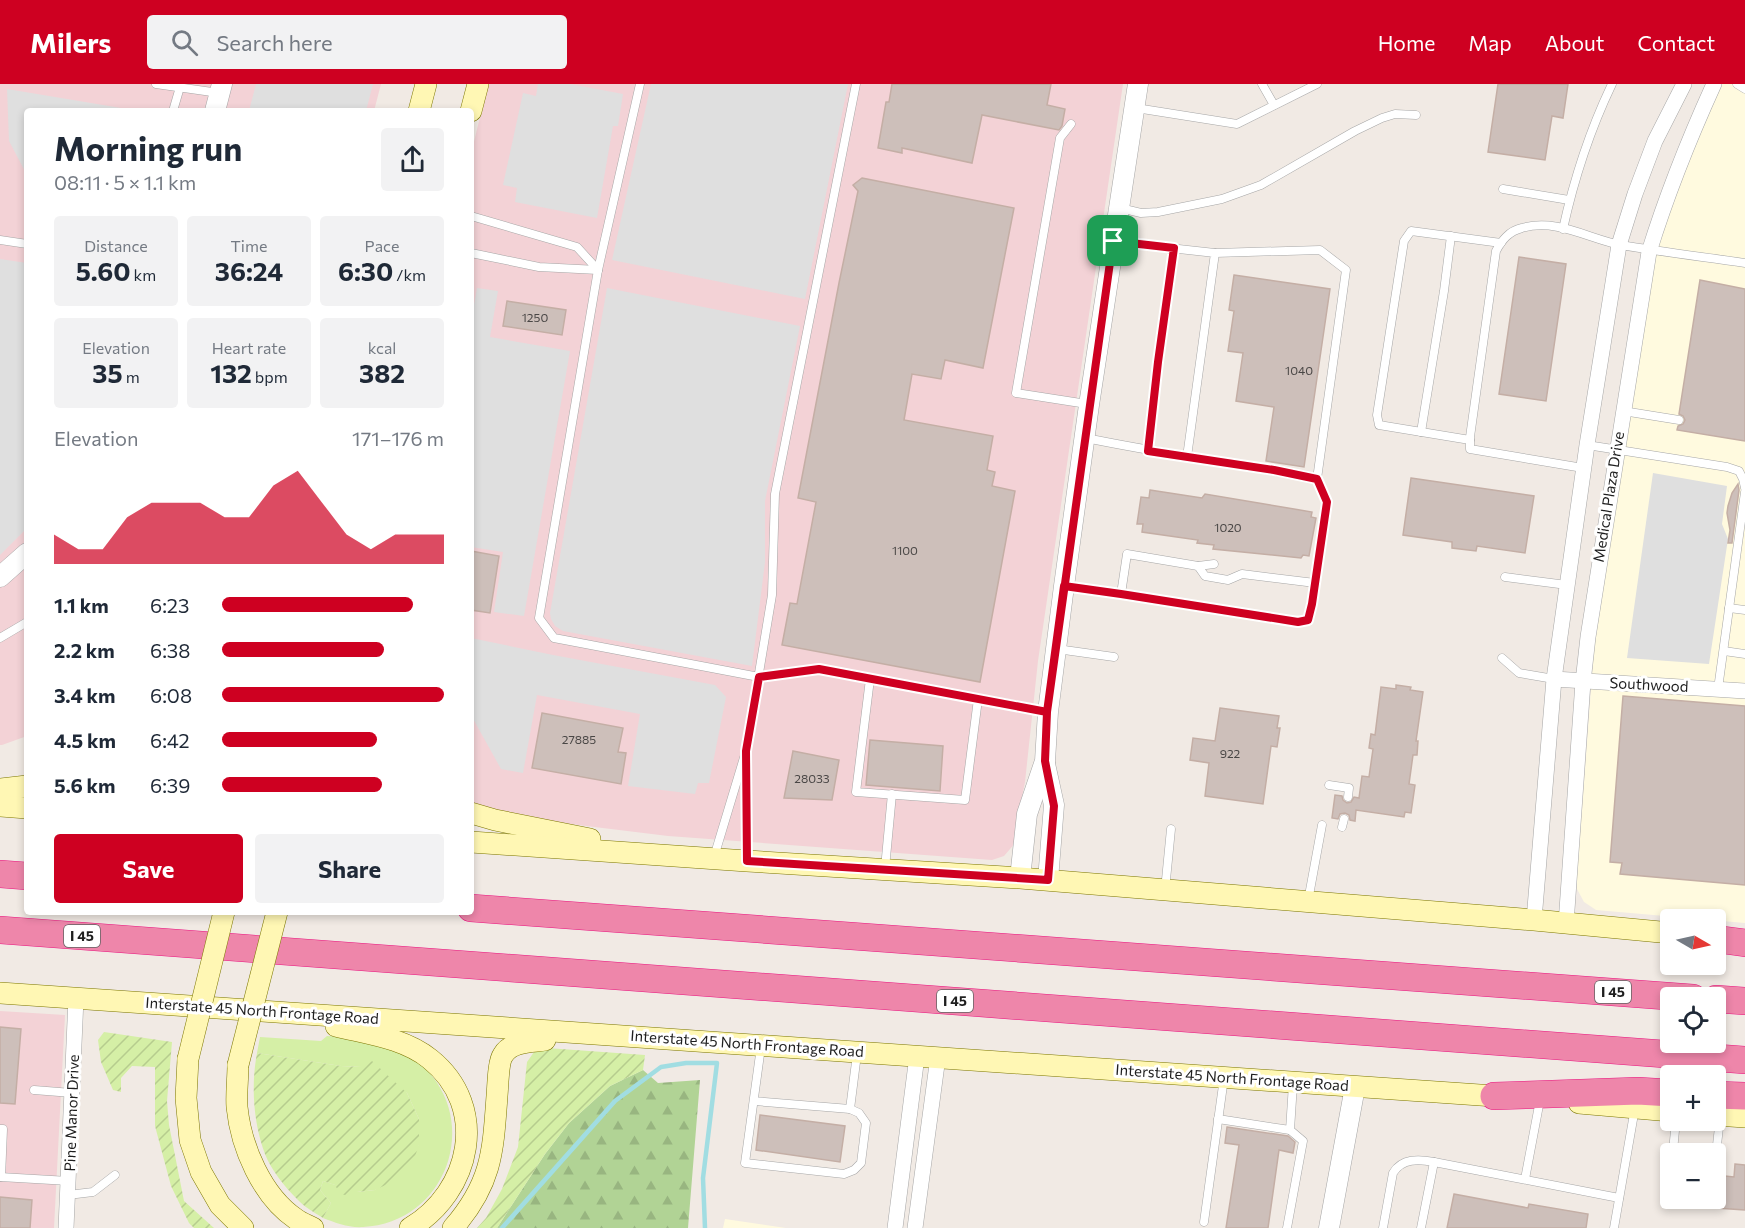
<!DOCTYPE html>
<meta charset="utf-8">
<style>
body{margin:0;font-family:Commissioner,sans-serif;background:#f2f2f3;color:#1f2937;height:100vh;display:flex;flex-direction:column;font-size:22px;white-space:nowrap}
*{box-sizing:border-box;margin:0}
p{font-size:20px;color:#747a83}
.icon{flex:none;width:33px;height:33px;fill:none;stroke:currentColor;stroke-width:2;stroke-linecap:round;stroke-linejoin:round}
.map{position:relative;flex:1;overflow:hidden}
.drawer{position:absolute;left:24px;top:24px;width:450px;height:807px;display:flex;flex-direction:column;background:#fff;border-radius:6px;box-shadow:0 3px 9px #0003}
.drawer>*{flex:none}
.needle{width:39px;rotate:99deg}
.tools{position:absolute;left:1660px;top:825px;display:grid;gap:12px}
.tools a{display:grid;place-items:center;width:66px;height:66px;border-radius:6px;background:#fff;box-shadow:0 3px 9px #0003;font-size:30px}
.pin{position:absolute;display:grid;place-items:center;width:51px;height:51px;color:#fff;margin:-26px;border-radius:12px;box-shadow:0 3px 9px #0006}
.round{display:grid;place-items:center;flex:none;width:63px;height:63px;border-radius:6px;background:#f2f2f3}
.headline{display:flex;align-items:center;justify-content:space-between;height:102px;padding:0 30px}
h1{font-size:33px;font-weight:700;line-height:45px}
.figures{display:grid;grid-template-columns:repeat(3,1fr);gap:9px;height:102px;padding:6px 30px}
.figures div{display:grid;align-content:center;border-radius:6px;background:#f2f2f3;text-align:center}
.figures b{font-size:26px;font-weight:700}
.figures small{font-size:16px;font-weight:400}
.figures p{font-size:16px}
.chart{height:168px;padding:12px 30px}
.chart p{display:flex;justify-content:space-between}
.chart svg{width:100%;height:108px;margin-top:6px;fill:#ce0021;opacity:.7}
.primary-button{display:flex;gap:12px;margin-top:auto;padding:12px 30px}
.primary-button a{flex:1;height:69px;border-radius:6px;background:#ce0021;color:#fff;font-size:24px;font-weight:700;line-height:69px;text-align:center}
.primary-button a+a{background:#f2f2f3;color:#1f2937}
ul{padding:0 30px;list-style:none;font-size:20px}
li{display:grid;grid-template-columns:96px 72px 1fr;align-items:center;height:45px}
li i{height:15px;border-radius:8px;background:#ce0021}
header{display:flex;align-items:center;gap:36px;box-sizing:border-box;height:84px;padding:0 30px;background:#ce0021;color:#fff}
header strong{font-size:28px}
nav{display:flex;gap:33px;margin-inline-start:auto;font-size:21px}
.search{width:420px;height:54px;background:#f2f2f3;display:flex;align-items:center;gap:15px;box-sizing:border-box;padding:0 21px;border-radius:6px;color:#747a83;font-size:22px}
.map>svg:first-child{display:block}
.commercial{fill:#f3d2d6}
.education{fill:#fffadf}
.grass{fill:#d5efa6}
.forest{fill:url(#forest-firs)}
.garden{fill:url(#garden-furrows)}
.parking{fill:#dfdfdf}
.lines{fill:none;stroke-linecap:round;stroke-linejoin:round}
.stream{stroke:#a1dde2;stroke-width:4.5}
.building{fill:#cdbfba;stroke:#c4aea5;stroke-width:1.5}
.service-casing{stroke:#a6a6a6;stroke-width:9}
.minor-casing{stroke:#a6a6a6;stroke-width:16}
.tertiary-casing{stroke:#a6a6a6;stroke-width:21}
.secondary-casing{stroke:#7c7600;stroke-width:22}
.motorway-casing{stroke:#ea1680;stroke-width:28}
.service{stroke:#fff;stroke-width:8}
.minor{stroke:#fff;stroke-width:15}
.tertiary{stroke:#fff;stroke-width:20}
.secondary{stroke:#fff7b4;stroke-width:21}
.motorway{stroke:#ee86aa;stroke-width:27}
.secondary-bridge-casing{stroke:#7c7600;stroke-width:22;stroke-linecap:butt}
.secondary-bridge{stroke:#fff7b4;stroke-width:21}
.route-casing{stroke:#fff;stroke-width:12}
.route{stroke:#ce0021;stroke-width:8}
.labels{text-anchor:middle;stroke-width:6;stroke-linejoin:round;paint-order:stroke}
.number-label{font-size:12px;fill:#4a4746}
.shield{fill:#fff;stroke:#626262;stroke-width:1.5}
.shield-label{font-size:14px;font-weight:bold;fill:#1f1f1f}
.street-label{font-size:15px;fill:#1f1f1f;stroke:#fff}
</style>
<header>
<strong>Milers</strong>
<div class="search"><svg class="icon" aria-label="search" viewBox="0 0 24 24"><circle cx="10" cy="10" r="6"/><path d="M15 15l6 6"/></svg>Search here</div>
<nav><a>Home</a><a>Map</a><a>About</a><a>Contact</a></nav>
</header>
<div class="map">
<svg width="1745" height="1144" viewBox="0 0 1745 1144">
<defs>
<pattern id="forest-firs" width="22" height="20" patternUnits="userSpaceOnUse" patternTransform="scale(1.5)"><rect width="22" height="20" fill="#b1d395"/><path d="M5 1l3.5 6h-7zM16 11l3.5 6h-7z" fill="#98b580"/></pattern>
<pattern id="garden-furrows" width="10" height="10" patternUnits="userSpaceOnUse" patternTransform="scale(1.5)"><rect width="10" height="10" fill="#d5efa6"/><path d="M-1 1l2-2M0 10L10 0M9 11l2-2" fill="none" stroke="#b6cc8e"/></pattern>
</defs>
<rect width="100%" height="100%" fill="#f1eae4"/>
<g class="commercial">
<path d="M 0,0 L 381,0 L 374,27 L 27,27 L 27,652 L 2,661 L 0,661 Z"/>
<path d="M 488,0 L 1123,0 L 1038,577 L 1025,698 L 1018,733 L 1016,758 L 1004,772 L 992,776 L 668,752 L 513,733 L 471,720 L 471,70 Z"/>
<path d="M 0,927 L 65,931 L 54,1144 L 0,1144 Z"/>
</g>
<g class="education">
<path d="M 1722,0 L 1745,0 L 1745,839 L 1596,826 L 1584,818 L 1577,805 L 1577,793 L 1594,565 L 1652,183 L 1678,100 Z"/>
<path d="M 725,1135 L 786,1144 L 723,1144 Z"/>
</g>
<path class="grass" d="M 327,952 C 339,953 351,953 363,955 C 380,958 409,970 422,981 C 483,1038 446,1139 363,1143 C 349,1144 336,1139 323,1134 L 331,1119 L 320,1106 L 323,1097 L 357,1108 L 375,1106 L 419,1061 L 419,1035 L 407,1009 L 361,983 L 341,982 L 257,969 L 260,953 L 321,957 Z"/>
<path class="forest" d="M 643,986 L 658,999 L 700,996 L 688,1144 L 497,1144 L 545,1070 L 569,1039 L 610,1002 Z"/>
<g class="garden">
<path d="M 104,948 L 172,958 L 167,1017 L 169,1041 L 184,1117 L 214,1144 L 194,1144 L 189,1139 L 171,1102 L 155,1042 L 155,983 L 132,982 L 121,994 L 121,1008 L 113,1006 L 101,978 L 98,956 Z"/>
<path d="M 547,964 L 645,971 L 643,986 L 610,1002 L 569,1039 L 545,1070 L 497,1144 L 477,1144 L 486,1134 L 502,1105 L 518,1063 L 527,978 L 534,968 Z"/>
<path d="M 257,969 L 341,982 L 361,983 L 372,977 L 407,1009 L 419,1035 L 419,1061 L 414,1075 L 398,1095 L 375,1106 L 357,1108 L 351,1112 L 340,1110 L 335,1101 L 323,1097 L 320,1106 L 331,1119 L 323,1134 C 314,1128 304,1123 297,1115 C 285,1103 271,1086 265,1070 C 253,1038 251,1001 257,969 Z"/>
</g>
<g class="parking">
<path d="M 256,0 L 373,0 L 366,27 L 249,27 Z"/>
<path d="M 538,0 L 570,0 L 623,10 L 618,42 L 613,42 L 597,134 L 515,118 L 517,104 L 503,101 L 523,9 L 536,12 Z"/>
<path d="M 651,0 L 848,0 L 805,215 L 612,176 Z"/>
<path d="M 7,5 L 139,27 L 27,27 L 27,91 L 9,57 Z"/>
<path d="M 0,175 L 27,179 L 27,444 L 0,471 Z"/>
<path d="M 477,204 L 498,207 L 490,253 L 570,267 L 524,532 L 494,528 L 503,468 L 471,463 L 471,237 Z"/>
<path d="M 607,204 L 800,242 L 765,417 L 765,478 L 752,582 L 563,547 L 555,542 L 551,535 L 550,529 Z"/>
<path d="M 1653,389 L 1727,402 L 1722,440 L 1728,455 L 1709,580 L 1627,574 Z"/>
<path d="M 471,554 L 553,571 L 715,601 L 726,613 L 709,699 L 698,699 L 695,710 L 628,702 L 640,630 L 537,611 L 523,689 L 501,685 L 471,631 Z"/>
</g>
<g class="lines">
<path class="stream" d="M 502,1144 L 615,1017 L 661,983 L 686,979 L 717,979 L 703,1094 L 705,1144"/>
</g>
<g class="building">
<path d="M 892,0 L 1051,0 L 1047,21 L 1065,25 L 1062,42 L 1059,46 L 982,31 L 972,79 L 902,64 L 902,69 L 878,64 L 886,18 L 889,18 Z"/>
<path d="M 1498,0 L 1568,0 L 1563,34 L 1552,32 L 1545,76 L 1488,68 Z"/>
<path d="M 862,94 L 1014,124 L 983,284 L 945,276 L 941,295 L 912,290 L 904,336 L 993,352 L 987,386 L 995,388 L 992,402 L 1015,407 L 980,598 L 782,561 L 790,519 L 797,520 L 816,418 L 798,414 L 839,199 L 858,107 L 853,101 Z"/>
<path d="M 1519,173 L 1566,180 L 1546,317 L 1499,310 Z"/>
<path d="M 1234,191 L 1330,205 L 1304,383 L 1266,377 L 1274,323 L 1236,317 L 1243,269 L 1228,267 L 1234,227 L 1229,226 Z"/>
<path d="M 1700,196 L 1745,205 L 1745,357 L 1677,346 L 1678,342 L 1683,340 L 1685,336 L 1683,332 L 1679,330 Z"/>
<path d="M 507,217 L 566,226 L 562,251 L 503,242 Z"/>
<path d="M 1411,394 L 1534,412 L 1525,469 L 1477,462 L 1476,467 L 1452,464 L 1452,458 L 1403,451 Z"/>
<path d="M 1738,400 L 1739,406 L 1732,459 L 1728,459 L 1730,446 L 1727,429 L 1728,422 L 1732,409 Z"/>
<path d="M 1150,406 L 1202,414 L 1205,410 L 1312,428 L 1311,433 L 1316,434 L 1309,472 L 1303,471 L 1301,474 L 1213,465 L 1214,461 L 1197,459 L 1198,456 L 1142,448 L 1143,440 L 1137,440 L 1141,413 L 1149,414 Z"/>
<path d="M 471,467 L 499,472 L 490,529 L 471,526 Z"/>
<path d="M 1396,601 L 1411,603 L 1410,606 L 1423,608 L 1416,657 L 1418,657 L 1417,671 L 1413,671 L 1409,700 L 1415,701 L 1411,729 L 1405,728 L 1404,733 L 1356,726 L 1355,737 L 1350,736 L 1349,731 L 1345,729 L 1340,730 L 1338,735 L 1332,734 L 1335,711 L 1342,712 L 1343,716 L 1347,719 L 1351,718 L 1354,713 L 1359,714 L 1362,692 L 1369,693 L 1373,665 L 1369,664 L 1371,650 L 1375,651 L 1381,603 L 1396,605 Z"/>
<path d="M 1623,612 L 1745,622 L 1745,801 L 1620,790 L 1622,779 L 1610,778 Z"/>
<path d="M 1220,624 L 1279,632 L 1277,644 L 1280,644 L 1277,663 L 1271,662 L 1263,720 L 1205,712 L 1209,679 L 1190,676 L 1193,654 L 1215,657 Z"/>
<path d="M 542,629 L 623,644 L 618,668 L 626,669 L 621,700 L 532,684 Z"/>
<path d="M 870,656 L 943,662 L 940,707 L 866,701 Z"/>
<path d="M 793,667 L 839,676 L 832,716 L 784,714 Z"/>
<path d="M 0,943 L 21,945 L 15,1020 L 0,1019 Z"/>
<path d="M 760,1031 L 845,1042 L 840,1078 L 756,1066 Z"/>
<path d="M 1227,1043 L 1288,1052 L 1295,1058 L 1293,1069 L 1279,1066 L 1268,1144 L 1226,1144 L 1239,1061 L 1225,1059 Z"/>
<path d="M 1735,1080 L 1745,1081 L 1745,1126 L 1716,1124 L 1716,1091 L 1734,1093 Z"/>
<path d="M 1454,1110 L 1528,1124 L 1529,1120 L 1588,1130 L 1586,1144 L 1447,1144 Z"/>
<path d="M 0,1113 L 32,1116 L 30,1144 L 0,1144 Z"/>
</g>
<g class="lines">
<g class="service-casing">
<g id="service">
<path d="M 156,0 L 219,9"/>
<path d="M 640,0 L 598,186 L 539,534 L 554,554 L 759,593 L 819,585 L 1047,627"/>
<path d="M 1262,0 L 1274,21"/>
<path d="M 1737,0 L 1745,5"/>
<path d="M 1136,24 L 1237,40 L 1317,0"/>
<path d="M 173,27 L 180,3"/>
<path d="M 1071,40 L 1060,54 L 1016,309 L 1087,320"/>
<path d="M 1503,105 L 1569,116"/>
<path d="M 1120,124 L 1141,129 L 1158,128 L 1222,115 L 1261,101 L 1355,47 L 1382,34 L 1395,30 L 1416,31"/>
<path d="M 471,132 L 577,163 L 598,186"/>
<path d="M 1563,145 C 1574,95 1590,46 1612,0"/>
<path d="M 0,156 L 27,160"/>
<path d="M 1115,158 L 1215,169 L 1187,373"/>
<path d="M 471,169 L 539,183 L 598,186"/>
<path d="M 1215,169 L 1320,166 L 1346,186 L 1317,395"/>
<path d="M 1623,327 L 1679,336"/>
<path d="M 1421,348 L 1444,207 L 1451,152"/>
<path d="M 1470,356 L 1379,341 L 1377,331 L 1404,157 L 1411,147 L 1501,159"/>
<path d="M 1587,361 L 1727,383 L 1739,387 L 1743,395 L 1745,404"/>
<path d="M 1148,367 L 1158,278 L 1174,164"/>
<path d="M 1583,384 L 1470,365 L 1470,353 L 1496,167 C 1502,156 1509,147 1522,144 C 1557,134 1589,155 1621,161 C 1662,168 1704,173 1745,179"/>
<path d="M 1198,482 L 1214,480"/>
<path d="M 1505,493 L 1567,501"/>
<path d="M 1065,502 L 1121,510 L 1127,470 L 1198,482 L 1205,492 L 1228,496 L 1242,490 L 1315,499 L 1327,418 L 1317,395 C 1240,380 1163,370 1086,354"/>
<path d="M 1121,510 L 1298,538 L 1308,536 L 1315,499"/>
<path d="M 1729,524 L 1745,526"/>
<path d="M 0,554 L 27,538"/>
<path d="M 1057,565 L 1114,573"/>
<path d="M 1724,567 L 1745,570"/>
<path d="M 1502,574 L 1519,589 L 1554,595"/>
<path d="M 870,595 L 856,708 L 965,716 L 978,615"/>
<path d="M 1718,605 L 1745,408"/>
<path d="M 746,674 L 747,776"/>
<path d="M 1329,701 L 1349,704 L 1348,713"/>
<path d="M 1342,743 L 1344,735"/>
<path d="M 714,773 L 746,667 L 772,511 L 775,410 L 856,0"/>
<path d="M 885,784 L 892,710"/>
<path d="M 1165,806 L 1171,745"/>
<path d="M 1308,817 L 1322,741"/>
<path d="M 34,1006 L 72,1009"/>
<path d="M 754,1017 L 850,1025 L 859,1029 L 866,1039 L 861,1079 L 854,1086 L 844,1090 L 745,1079 L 761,963"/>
<path d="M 850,1025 L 857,970"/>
<path d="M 1218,1035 L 1290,1046"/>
<path d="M 1676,1036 L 1673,1067 L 1704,1070"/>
<path d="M 0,1045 L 3,1045 L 1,1093"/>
<path d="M 1716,1070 L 1720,1034"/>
<path d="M 0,1093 L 69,1097"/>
<path d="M 1525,1095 L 1540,1016"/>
<path d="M 68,1111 L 93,1108 L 115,1091"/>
<path d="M 1204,1138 L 1224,994"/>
<path d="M 1287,1144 L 1303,1057 L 1290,1046 L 1293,1000"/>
<path d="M 1383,1144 L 1393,1089 C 1402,1074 1419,1075 1434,1078 L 1619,1114"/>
<path d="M 1421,1144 L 1434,1078"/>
<path d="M 1614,1144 L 1635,1024"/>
</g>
</g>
<g class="minor-casing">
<g id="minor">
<path d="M 1554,595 L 1745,607"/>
<path d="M 1534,836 L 1554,595 L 1587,361 L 1619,161 L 1635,110 L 1655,57 L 1684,0"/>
<path d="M 1566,840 L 1583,598 L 1588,553 L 1649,168 C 1667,110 1689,55 1714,0"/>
<path d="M 66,1144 L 76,914"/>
<path d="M 895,1144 L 917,972"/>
<path d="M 915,1144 L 938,973"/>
</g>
</g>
<g class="tertiary-casing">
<g id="tertiary">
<path d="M 215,27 L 222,0"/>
<path d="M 0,493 L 27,469"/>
<path d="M 1045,680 L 1054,721 L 1048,796"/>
<path d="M 1020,794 L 1027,730 L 1045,677 L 1048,628 L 1064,502 L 1089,321 L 1138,0"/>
<path d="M 1329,1144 L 1355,1003"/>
</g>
</g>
<g class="secondary-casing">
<g id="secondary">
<path d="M 419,27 L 426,0"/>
<path d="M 471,27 L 478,0"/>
<path d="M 0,705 L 27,702"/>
<path d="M 0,722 L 27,724"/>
<path d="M 471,729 L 495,736 L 590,755"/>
<path d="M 471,758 L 747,777 L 1020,794 L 1534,836 L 1671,849"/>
<path d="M 0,909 L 1509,1013"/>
<path d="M 336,942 C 368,950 404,954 430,975 C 490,1023 471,1108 410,1144"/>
<path d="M 188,975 L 186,1014 L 190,1056 L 201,1088 L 220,1121 L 243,1144"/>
<path d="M 238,981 C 238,995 236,1010 237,1023 C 241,1063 262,1112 296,1135 C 301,1139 308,1141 313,1144"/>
<path d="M 1579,1019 L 1671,1027"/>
<path d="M 1716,1031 L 1745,1033"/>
<path d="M 453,1144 C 492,1099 493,1068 497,1012 C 498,1002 498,978 503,971 C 511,957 532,958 545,956"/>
</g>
</g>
<g class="motorway-casing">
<g id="motorway">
<path d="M 0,790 L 27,792"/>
<path d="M 471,824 L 1693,914"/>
<path d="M 0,846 L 1745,976"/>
<path d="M 1716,855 L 1745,859"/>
<path d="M 1716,915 L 1745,917"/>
<path d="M 1716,1011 L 1745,1012"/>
<path d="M 1494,1012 L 1638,1007 L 1671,1009"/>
</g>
</g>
<use href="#service" class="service"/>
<use href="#minor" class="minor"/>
<use href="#tertiary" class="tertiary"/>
<use href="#secondary" class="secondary"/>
<use href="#motorway" class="motorway"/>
<g class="secondary-bridge-casing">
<g id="secondary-bridge">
<path d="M 188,975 L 224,828"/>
<path d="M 238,981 L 277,828"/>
</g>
</g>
<use href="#secondary-bridge" class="secondary-bridge"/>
</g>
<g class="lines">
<g class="route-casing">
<path id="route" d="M 1113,157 C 1090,314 1068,471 1047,628 L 819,585 L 759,593 L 746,667 L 747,777 L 1048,796 L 1054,722 L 1045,677 L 1047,628 L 1064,502 L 1121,510 L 1298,538 L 1308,536 L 1312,520 L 1327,418 L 1317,395 L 1274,386 L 1148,367 L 1158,278 L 1174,164 L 1113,157"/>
</g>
<use href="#route" class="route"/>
</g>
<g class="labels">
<g class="number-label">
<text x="535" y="238">1250</text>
<text x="1299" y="291">1040</text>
<text x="1228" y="448">1020</text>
<text x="905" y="471">1100</text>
<text x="579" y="660">27885</text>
<text x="1230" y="674">922</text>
<text x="812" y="699">28033</text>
</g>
<g class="shield">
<rect x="64" y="841" width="36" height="22" rx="4.5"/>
<rect x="1595" y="897" width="36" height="22" rx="4.5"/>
<rect x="937" y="906" width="36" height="22" rx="4.5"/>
</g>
<g class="shield-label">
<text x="82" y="857">I 45</text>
<text x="1613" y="913">I 45</text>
<text x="955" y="922">I 45</text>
</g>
<g class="street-label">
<text transform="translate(1609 413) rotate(-81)" y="5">Medical Plaza Drive</text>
<text transform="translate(1649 601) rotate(3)" y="5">Southwood</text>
<text transform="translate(262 927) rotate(4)" y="5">Interstate 45 North Frontage Road</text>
<text transform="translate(747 960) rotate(4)" y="5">Interstate 45 North Frontage Road</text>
<text transform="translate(1232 994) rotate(4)" y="5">Interstate 45 North Frontage Road</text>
<text transform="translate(72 1029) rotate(-88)" y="5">Pine Manor Drive</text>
</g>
</g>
</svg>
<div class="tools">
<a><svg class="needle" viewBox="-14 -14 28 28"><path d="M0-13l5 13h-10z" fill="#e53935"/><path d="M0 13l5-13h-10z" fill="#747a83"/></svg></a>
<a><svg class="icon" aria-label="locate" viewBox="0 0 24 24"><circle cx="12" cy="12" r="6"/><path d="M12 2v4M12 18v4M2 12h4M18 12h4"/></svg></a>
<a>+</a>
<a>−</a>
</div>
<div class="pin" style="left:1113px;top:157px;background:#1e9e55"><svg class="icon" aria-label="arrive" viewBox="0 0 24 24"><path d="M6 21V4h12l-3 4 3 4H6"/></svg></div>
<section class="drawer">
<div class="headline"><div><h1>Morning run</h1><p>08:11 · 5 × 1.1 km</p></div><a class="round"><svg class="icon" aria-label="share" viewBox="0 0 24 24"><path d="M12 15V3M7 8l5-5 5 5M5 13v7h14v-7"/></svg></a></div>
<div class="figures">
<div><p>Distance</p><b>5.60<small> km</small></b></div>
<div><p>Time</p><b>36:24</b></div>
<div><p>Pace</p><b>6:30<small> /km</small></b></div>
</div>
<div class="figures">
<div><p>Elevation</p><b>35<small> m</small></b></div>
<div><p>Heart rate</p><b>132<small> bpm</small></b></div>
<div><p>kcal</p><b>382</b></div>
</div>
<div class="chart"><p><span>Elevation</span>171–176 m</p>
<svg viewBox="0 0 160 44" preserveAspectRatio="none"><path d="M0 44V32L10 38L20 38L30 25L40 19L50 19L60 19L70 25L80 25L90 12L100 6L110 19L120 32L130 38L140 32L150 32L160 32V44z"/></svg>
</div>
<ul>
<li><b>1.1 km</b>6:23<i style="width:86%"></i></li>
<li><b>2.2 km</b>6:38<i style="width:73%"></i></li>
<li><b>3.4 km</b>6:08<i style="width:100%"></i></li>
<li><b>4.5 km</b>6:42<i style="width:70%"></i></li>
<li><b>5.6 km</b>6:39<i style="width:72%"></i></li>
</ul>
<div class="primary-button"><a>Save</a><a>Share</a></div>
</section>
</div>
